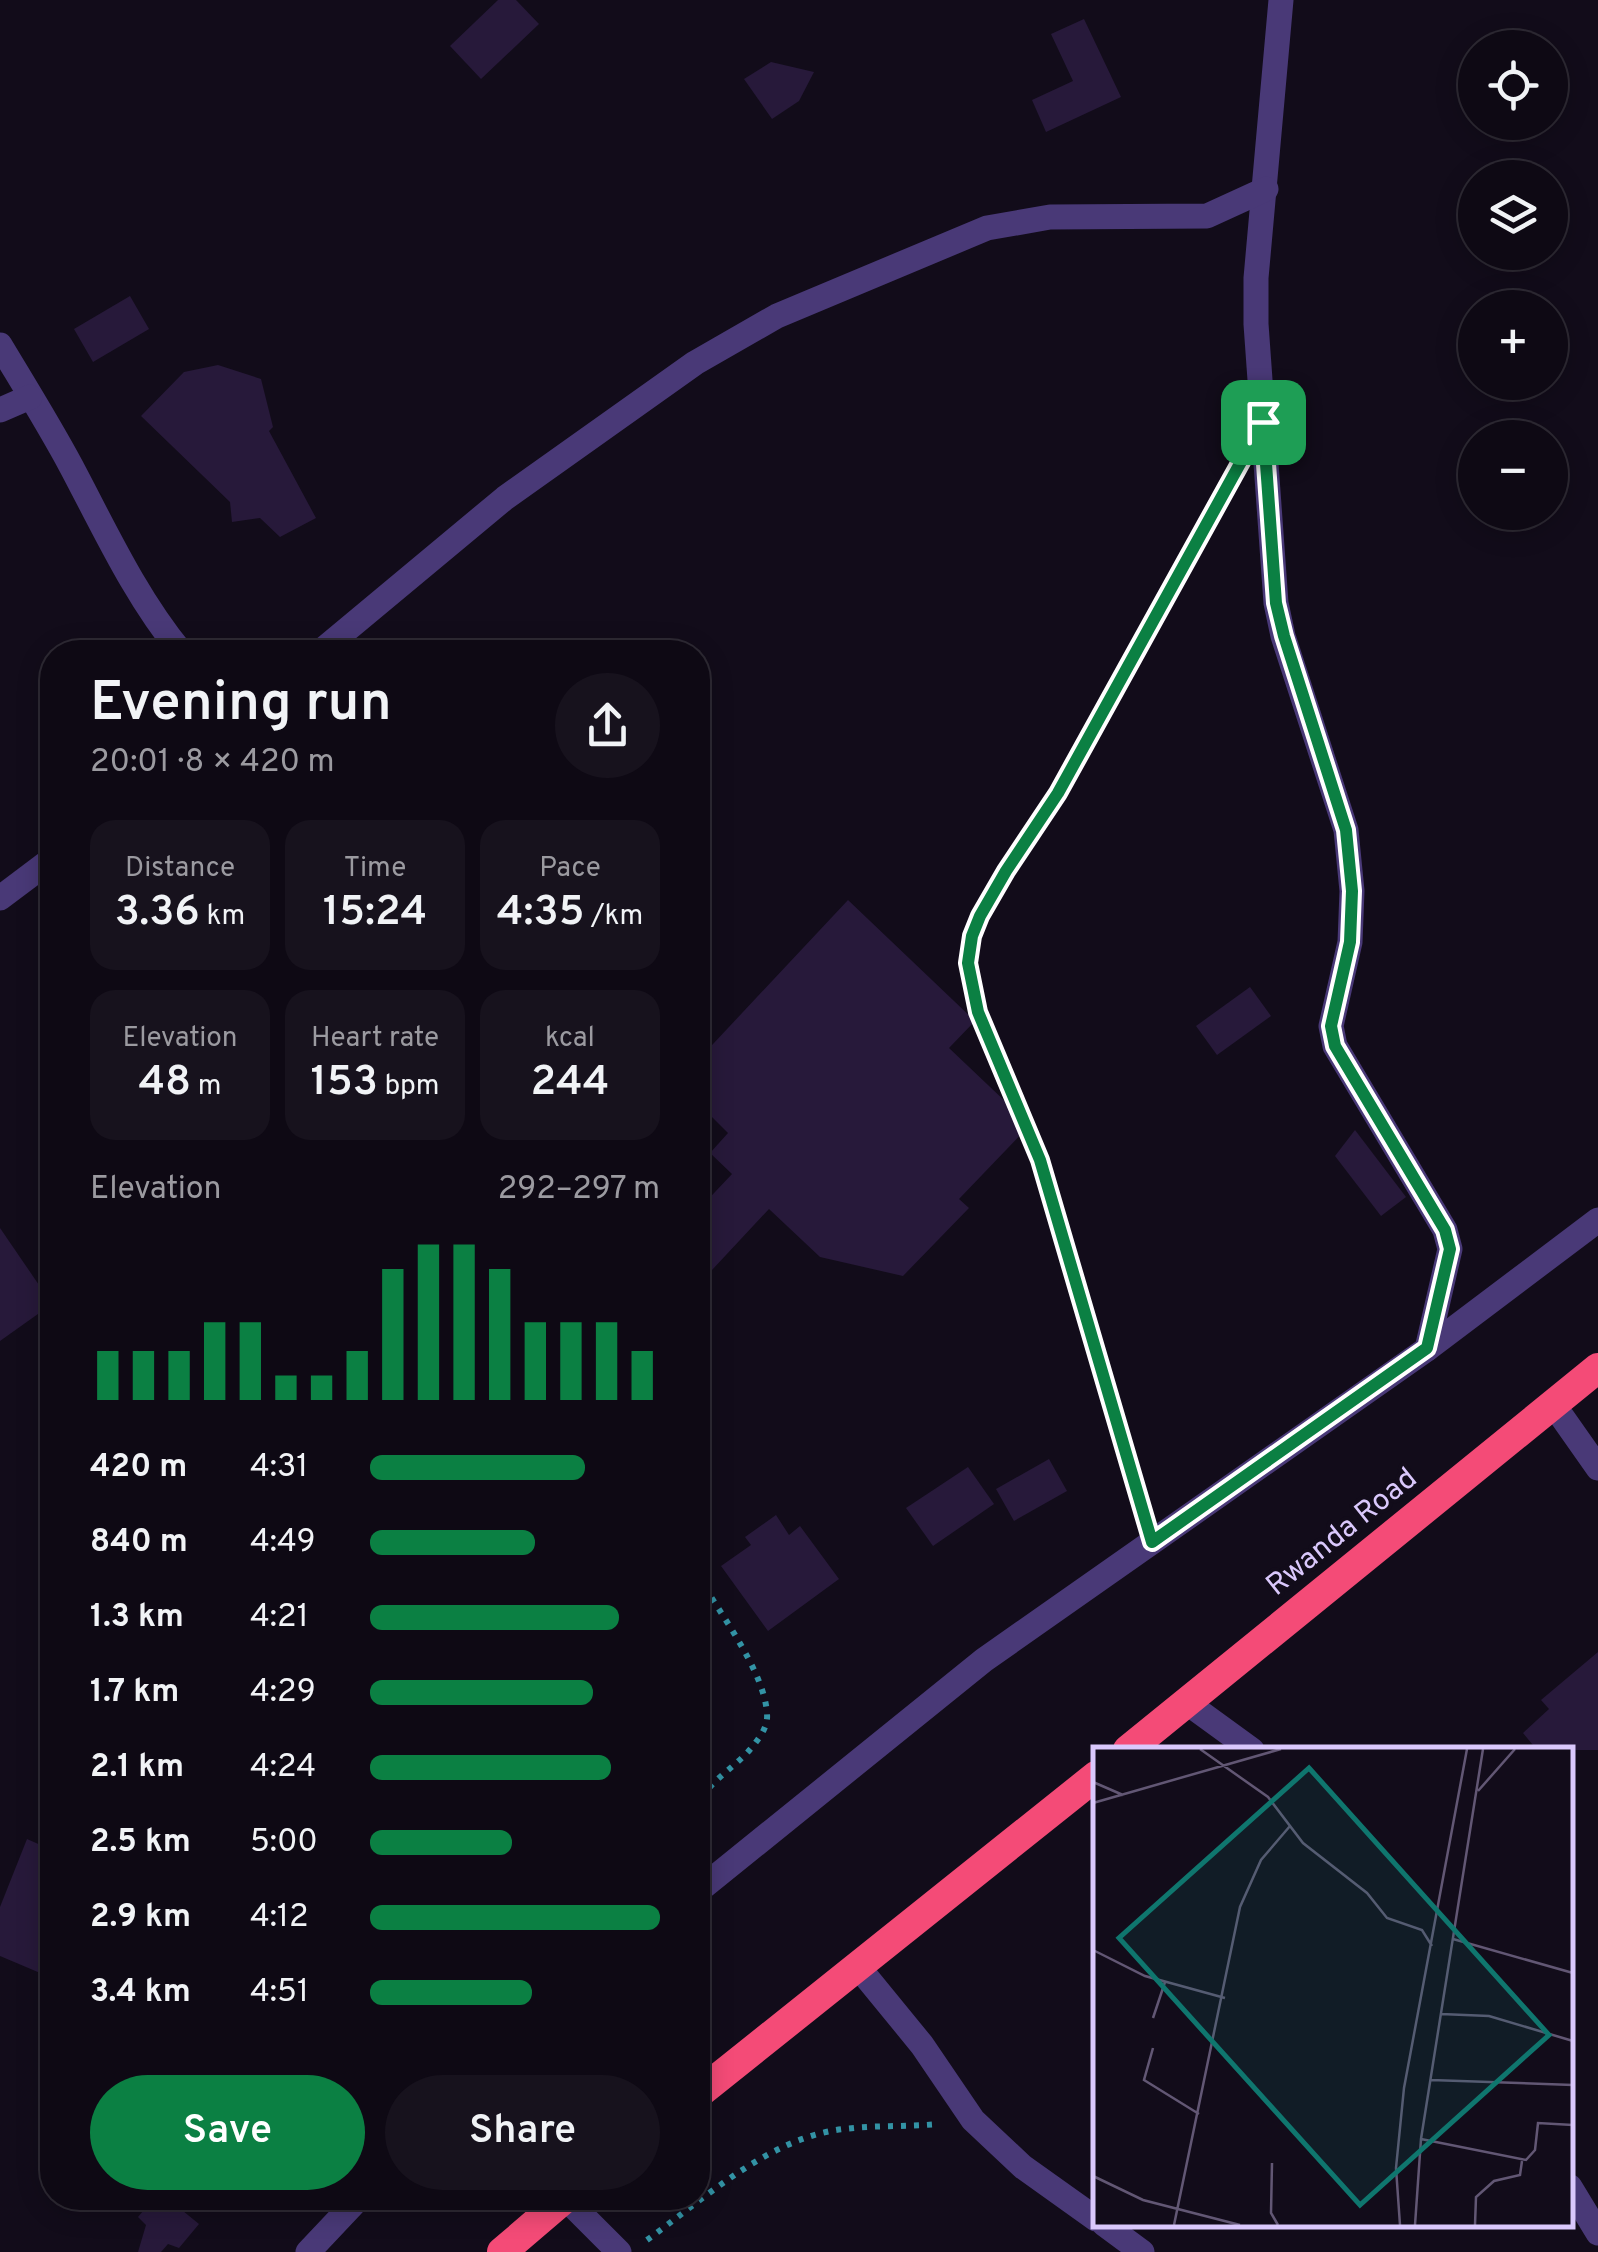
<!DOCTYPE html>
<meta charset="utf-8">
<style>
body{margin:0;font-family:Overpass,sans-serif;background:#17121d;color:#f1f3f6;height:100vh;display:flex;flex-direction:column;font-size:38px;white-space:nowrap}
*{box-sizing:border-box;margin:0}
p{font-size:32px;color:#9b9aa0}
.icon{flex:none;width:55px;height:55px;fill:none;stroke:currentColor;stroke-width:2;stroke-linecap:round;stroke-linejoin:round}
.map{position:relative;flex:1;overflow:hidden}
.details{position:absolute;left:40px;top:640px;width:670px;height:1570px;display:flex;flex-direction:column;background:#0e0914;border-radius:40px;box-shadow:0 5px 25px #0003,0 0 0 2px #2e2a34}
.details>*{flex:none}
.tools{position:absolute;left:1458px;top:30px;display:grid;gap:20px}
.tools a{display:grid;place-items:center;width:110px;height:110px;border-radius:50%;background:#0e0914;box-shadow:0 5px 25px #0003,0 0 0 2px #2e2a34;font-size:50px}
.pin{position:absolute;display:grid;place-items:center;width:85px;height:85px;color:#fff;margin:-42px;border-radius:20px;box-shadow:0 5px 15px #0006}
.round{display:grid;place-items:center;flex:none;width:105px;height:105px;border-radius:52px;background:#17121d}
.headline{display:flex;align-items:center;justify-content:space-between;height:170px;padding:0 50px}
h1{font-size:55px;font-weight:600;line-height:75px}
.metrics{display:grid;grid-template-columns:repeat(3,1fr);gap:15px;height:170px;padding:10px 50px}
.metrics div{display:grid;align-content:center;border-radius:25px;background:#17121d;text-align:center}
.metrics b{font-size:42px;font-weight:600}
.metrics small{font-size:28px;font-weight:400}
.metrics p{font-size:28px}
.chart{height:280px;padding:20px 50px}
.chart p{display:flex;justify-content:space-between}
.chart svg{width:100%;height:180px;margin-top:10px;stroke:#0b8043;stroke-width:6}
.button{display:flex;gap:20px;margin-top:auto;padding:20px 50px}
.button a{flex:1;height:115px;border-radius:60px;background:#0b8043;color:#fff;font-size:40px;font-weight:600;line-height:115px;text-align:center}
.button a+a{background:#17121d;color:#f1f3f6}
ul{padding:0 50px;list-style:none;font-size:32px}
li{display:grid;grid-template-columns:160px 120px 1fr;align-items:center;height:75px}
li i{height:25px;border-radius:12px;background:#0b8043}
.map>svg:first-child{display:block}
.building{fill:#27193a}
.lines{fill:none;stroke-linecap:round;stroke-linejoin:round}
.path{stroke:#3393a5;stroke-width:6;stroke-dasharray:5 8;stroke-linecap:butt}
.minor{stroke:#493977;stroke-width:25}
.highway{stroke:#f44b77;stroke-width:30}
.route-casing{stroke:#fff;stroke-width:20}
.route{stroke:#0b8043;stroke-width:12}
.labels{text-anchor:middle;stroke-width:8;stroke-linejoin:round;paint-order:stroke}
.street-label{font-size:30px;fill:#dac8fc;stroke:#120c1a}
.inset-road{fill:none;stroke:#625774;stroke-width:2.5}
.view{fill:#0f766e;fill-opacity:0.15;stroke:#0f766e;stroke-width:5}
.inset-edge{fill:none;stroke:#dac8fc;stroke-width:5}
</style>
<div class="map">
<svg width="1598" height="2252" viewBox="0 0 1598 2252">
<rect width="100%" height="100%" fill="#120c1a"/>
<g class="building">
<path d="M 498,0 L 516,0 L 539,24 L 481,79 L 450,46 Z"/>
<path d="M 1084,19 L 1121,97 L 1046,132 L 1032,100 L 1073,81 L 1051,34 Z"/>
<path d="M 771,62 L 814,72 L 799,101 L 772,119 L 744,79 Z"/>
<path d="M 130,296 L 149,329 L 93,362 L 74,329 Z"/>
<path d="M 218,365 L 261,379 L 273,427 L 269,431 L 316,518 L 280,537 L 260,518 L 232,522 L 230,502 L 141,416 L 184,372 Z"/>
<path d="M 848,900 L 975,1021 L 949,1048 L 1030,1125 L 959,1199 L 969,1208 L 903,1276 L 820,1257 L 769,1209 L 698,1285 L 698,1210 L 732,1174 L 710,1153 L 728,1133 L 698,1103 L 698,1060 Z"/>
<path d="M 1250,987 L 1271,1016 L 1217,1055 L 1196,1026 Z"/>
<path d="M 1355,1130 L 1406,1197 L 1381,1216 L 1335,1156 Z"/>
<path d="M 0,1228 L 52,1304 L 0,1341 Z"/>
<path d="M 1049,1459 L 1067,1491 L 1014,1521 L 996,1489 Z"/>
<path d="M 968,1467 L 994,1504 L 933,1546 L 906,1508 Z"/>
<path d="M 776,1515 L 789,1535 L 800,1526 L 839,1579 L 768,1631 L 721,1566 L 751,1545 L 745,1537 Z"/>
<path d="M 1598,1652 L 1598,1750 L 1537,1750 L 1523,1733 L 1549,1709 L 1541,1700 Z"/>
<path d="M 27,1839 L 52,1850 L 52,1978 L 0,1956 L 0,1907 Z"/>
<path d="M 154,2198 L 167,2198 L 199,2224 L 179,2248 L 168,2244 L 161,2252 L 138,2252 L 146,2225 L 138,2217 Z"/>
</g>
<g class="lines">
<g class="path">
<path d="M 698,939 L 702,939"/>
<path d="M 1142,1510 L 1040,1161 L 978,1011 L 968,963 L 972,936 L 980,916 L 1006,871 L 1058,793 L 1233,475"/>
<path d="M 698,1576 C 719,1612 765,1672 767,1714 C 768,1725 762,1734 756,1742 C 739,1766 712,1777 698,1804"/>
<path d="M 647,2240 C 705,2198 770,2137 844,2129 C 875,2125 907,2127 938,2124"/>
</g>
<g class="minor">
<path d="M 1281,0 L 1256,278 L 1256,324 L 1276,603 L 1283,636 L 1346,830 L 1352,891 L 1350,942 L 1331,1026 L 1335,1046 L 1445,1230 L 1450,1249 L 1427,1349"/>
<path d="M 0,345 C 24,385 49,425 71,466 C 105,530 135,596 181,652"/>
<path d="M 0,410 L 30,397"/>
<path d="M 320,652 L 505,498 L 695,363 L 777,316 L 987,228 L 1050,217 L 1207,216 L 1266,189"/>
<path d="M 0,898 L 52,859"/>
<path d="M 1553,1404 L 1598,1468"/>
<path d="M 1186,1702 L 1252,1750"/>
<path d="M 698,1891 L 984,1660 L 1427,1349 L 1598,1220"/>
<path d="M 859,1968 L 922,2045 L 973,2120 L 1023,2167 L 1096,2219"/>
<path d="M 1570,2187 L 1598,2233"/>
<path d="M 565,2198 L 619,2252"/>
<path d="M 1104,2224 L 1142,2252"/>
<path d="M 308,2252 L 359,2198"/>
</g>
<g class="highway">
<path d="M 1128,1750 L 1598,1368"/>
<path d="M 698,2094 L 1096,1776"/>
<path d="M 502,2252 L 565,2198"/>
</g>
</g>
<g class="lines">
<g class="route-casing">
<path id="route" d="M 1263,422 L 1276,603 L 1284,636 L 1346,830 L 1352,891 L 1350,942 L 1331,1026 L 1335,1046 L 1445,1230 L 1450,1249 L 1427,1348 L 1152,1542 L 1040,1160 L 978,1012 L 968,963 L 972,936 L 980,916 L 1006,871 L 1058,793 Z"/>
</g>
<use href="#route" class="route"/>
</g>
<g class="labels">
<g class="street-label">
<text transform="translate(1341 1531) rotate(-39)" y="10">Rwanda Road</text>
</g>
</g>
<g transform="translate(1093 1747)">
<rect width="480" height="480" fill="#120c1a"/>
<path class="inset-road" d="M 107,2 L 175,50 L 210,96 L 274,146 L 294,171 L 329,183 L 339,199M 0,35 L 30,48M 385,44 L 422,2M 0,56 L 188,2M 360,192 L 480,226M 0,203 L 52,229 L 132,251M 348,267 L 396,269 L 480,294M 60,271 L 72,235M 60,301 L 51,333 L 106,367M 338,333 L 480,338M 328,392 L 433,413 L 442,403 L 445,376 L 480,378M 179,416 L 178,466 L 185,478M 0,429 L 50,453 L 147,478M 81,478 L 147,160 L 168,113 L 197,79M 307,478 L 303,421 L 311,341 L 374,2M 322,478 L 328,392 L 390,2M 382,478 L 383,450 L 401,434 L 427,428 L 429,414"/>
<path class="view" d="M 216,21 L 456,288 L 267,458 L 26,191 Z"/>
<rect width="480" height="480" class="inset-edge"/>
</g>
</svg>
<div class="tools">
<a><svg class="icon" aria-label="locate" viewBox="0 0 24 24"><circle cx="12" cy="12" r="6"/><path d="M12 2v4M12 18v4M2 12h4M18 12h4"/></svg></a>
<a><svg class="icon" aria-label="layers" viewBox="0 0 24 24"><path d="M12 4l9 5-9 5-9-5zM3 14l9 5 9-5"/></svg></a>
<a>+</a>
<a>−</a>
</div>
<div class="pin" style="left:1263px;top:422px;background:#1e9e55"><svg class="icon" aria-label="arrive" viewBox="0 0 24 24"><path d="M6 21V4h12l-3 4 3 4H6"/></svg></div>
<section class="details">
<div class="headline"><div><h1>Evening run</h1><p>20:01 · 8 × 420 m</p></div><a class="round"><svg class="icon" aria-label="share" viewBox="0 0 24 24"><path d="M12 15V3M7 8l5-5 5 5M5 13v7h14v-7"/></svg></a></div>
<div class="metrics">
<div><p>Distance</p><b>3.36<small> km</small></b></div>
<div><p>Time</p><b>15:24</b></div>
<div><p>Pace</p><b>4:35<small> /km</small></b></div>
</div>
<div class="metrics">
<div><p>Elevation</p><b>48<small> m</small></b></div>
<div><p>Heart rate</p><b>153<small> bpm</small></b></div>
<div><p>kcal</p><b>244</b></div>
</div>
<div class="chart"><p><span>Elevation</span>292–297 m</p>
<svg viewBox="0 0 160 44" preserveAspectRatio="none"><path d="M5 44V32M15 44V32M25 44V32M35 44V25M45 44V25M55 44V38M65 44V38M75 44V32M85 44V12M95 44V6M105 44V6M115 44V12M125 44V25M135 44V25M145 44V25M155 44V32"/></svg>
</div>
<ul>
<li><b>420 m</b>4:31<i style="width:74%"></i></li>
<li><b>840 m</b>4:49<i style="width:57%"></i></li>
<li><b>1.3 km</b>4:21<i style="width:86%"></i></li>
<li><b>1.7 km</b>4:29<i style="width:77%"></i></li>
<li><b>2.1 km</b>4:24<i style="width:83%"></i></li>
<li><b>2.5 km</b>5:00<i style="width:49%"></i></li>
<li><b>2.9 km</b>4:12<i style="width:100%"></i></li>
<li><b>3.4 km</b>4:51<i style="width:56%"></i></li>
</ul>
<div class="button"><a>Save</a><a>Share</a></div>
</section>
</div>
